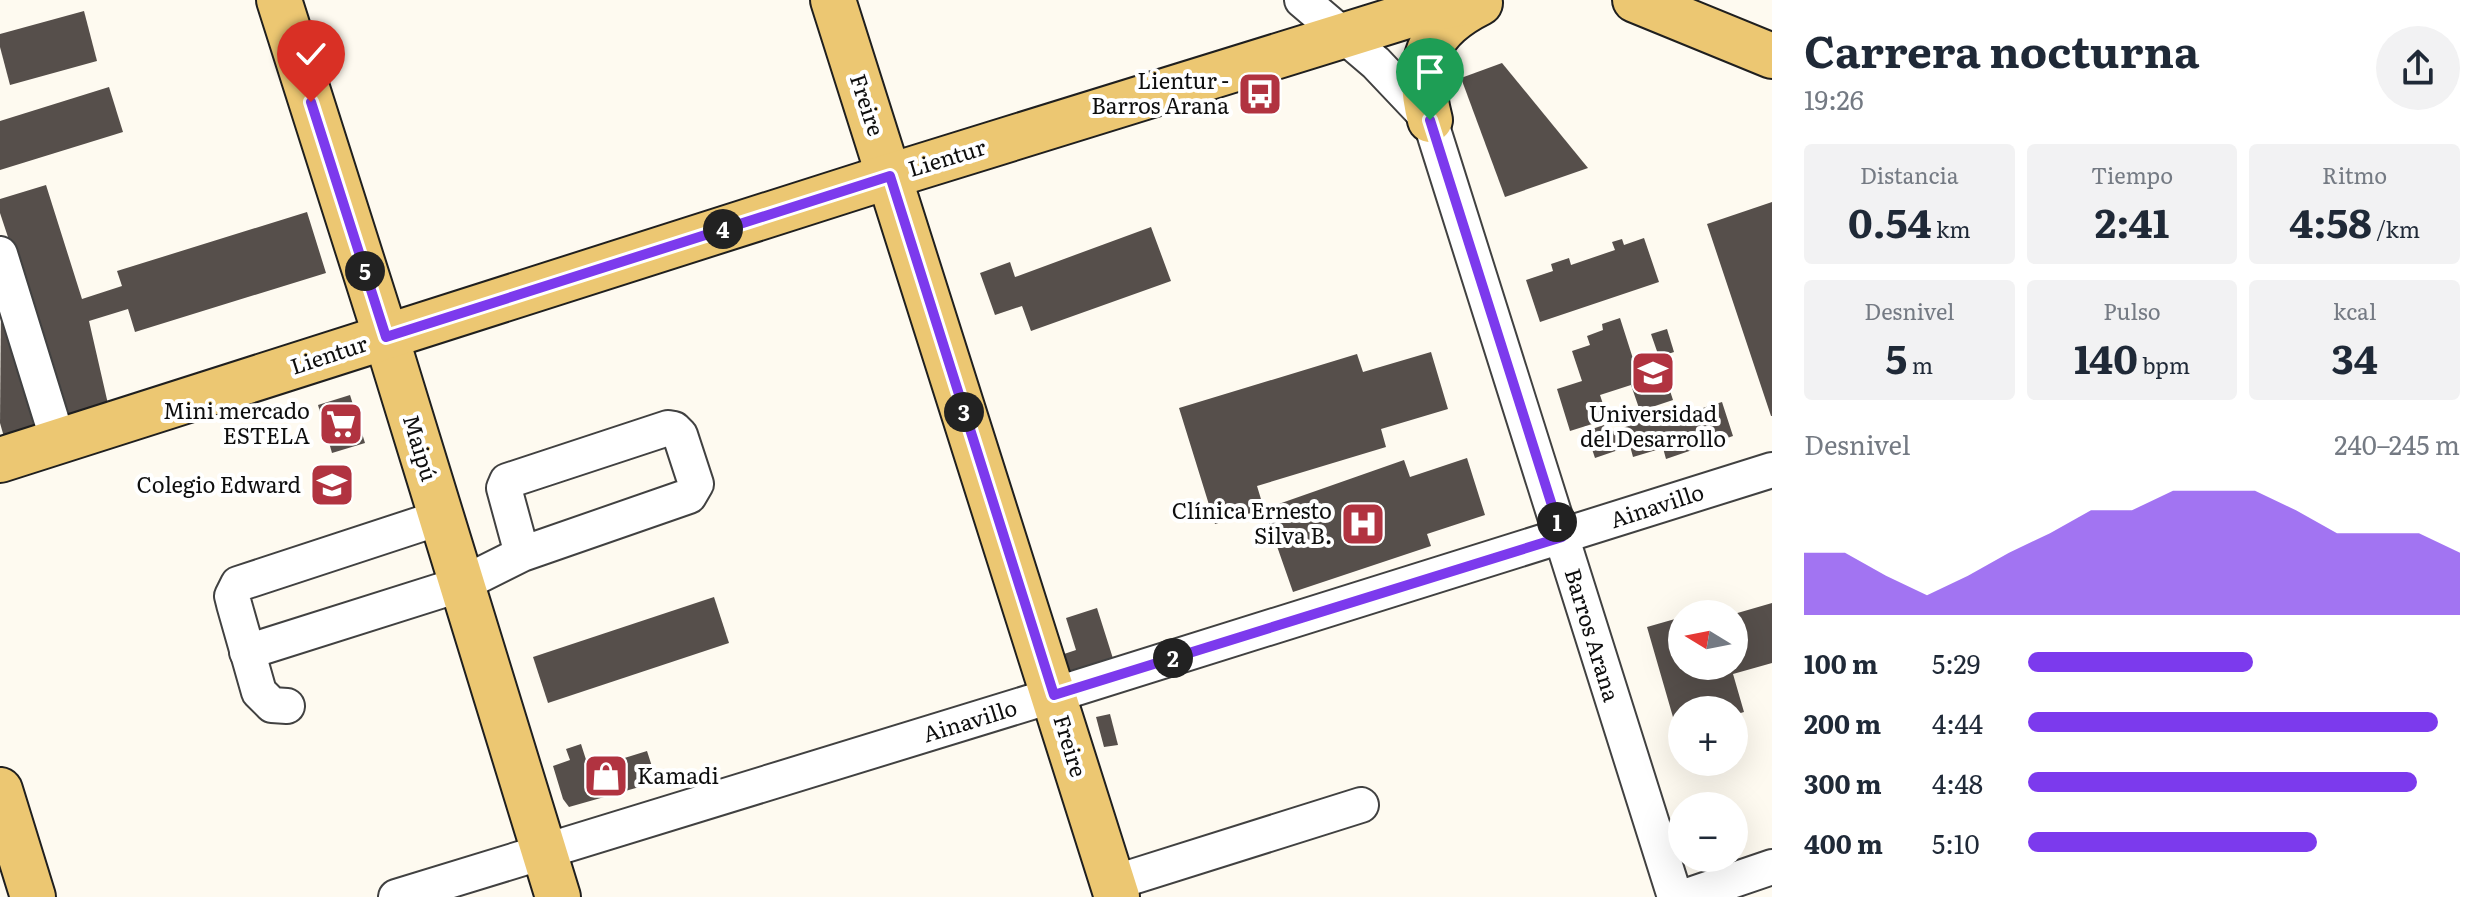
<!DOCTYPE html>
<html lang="es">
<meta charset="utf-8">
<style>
body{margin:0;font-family:Literata,serif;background:#f2f2f3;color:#1f2937;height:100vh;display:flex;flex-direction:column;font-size:30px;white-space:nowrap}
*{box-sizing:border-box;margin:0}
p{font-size:26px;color:#747a83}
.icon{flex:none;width:44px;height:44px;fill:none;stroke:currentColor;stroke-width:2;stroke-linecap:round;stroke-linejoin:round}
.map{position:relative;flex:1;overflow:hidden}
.panel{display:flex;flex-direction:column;background:#fff;width:720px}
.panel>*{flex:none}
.needle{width:52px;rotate:280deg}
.fabs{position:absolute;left:1668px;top:600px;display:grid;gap:16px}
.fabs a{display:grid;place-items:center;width:80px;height:80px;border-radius:50%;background:#fff;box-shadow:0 8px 32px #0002;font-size:40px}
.pin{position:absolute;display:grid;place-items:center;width:68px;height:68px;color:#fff;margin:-82px -34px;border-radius:50% 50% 50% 0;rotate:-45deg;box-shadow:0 0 8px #0007}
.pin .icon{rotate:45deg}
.km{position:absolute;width:40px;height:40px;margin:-20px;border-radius:50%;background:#222;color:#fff;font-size:22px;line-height:40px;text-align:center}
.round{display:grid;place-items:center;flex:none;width:84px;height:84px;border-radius:42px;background:#f2f2f3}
.headline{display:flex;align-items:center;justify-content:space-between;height:136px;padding:0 32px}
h1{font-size:44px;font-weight:700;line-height:60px}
.figures{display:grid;grid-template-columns:repeat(3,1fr);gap:12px;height:136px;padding:8px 32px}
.figures div{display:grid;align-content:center;border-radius:8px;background:#f2f2f3;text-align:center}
.figures b{font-size:40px;font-weight:700}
.figures small{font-size:22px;font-weight:400}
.figures p{font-size:22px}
.chart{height:224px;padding:16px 32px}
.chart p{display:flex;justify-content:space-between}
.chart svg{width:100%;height:144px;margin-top:8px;fill:#7c3aed;opacity:.7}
ul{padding:0 32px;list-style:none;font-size:26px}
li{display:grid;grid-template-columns:128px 96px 1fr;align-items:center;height:60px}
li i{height:20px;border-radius:10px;background:#7c3aed}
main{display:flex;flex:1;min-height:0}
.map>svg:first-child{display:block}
.building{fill:#564f4b}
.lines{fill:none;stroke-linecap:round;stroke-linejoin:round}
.minor-casing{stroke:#414141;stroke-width:38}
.major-casing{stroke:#1f1f1f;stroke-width:48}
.minor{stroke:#fff;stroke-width:34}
.major{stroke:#ecc772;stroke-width:44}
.route-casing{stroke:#fff;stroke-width:16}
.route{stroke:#7c3aed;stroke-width:10}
.labels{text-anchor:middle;stroke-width:8;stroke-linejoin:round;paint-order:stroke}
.poi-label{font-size:22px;fill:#0e0e0e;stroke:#fff;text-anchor:end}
.street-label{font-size:22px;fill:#0e0e0e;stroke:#fff}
</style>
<main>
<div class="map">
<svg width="1772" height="897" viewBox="0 0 1772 897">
<rect width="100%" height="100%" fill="#fefaf0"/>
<g class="building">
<path d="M 84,11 L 97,61 L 10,85 L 0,47 L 0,34 Z"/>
<path d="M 1502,63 L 1588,168 L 1505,197 L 1461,78 Z"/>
<path d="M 109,87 L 123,132 L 0,170 L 0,121 Z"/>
<path d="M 46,185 L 82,299 L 122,286 L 117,271 L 307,212 L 326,273 L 135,332 L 128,309 L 89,321 L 108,404 L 67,415 L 0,213 L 0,199 Z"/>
<path d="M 1772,202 L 1772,416 L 1771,416 L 1707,224 Z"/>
<path d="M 1151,227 L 1171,281 L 1031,331 L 1022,306 L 995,315 L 980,273 L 1010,262 L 1015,277 Z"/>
<path d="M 1644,238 L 1659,282 L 1540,322 L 1526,280 L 1553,271 L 1551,264 L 1569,258 L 1571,265 L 1615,250 L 1612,242 L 1622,239 L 1624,245 Z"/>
<path d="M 1,305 L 35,426 L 4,437 L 0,423 Z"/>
<path d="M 1620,318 L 1635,365 L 1659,357 L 1673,400 L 1640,411 L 1631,385 L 1600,395 L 1608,419 L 1570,431 L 1557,389 L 1582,381 L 1572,351 L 1590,345 L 1587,336 L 1603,330 L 1602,324 Z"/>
<path d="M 1667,329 L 1674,352 L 1659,357 L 1651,334 Z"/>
<path d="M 1431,352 L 1448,409 L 1381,429 L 1386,447 L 1257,486 L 1264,509 L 1215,524 L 1179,408 L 1357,354 L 1363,372 Z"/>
<path d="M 350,395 L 365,443 L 332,453 L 318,405 Z"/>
<path d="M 1722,402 L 1733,436 L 1666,459 L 1663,448 L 1633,457 L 1630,446 L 1595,458 L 1586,431 L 1604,425 L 1607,433 L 1653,418 L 1655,423 Z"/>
<path d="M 1467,458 L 1485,515 L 1427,534 L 1431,546 L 1293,592 L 1264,509 L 1404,460 L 1410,477 Z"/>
<path d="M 714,597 L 729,643 L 548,703 L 533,657 Z"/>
<path d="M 1772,603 L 1772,663 L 1733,674 L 1744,712 L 1734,715 L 1734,710 L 1682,710 L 1682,730 L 1677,731 L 1647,627 L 1682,617 L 1682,666 L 1734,666 L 1734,614 Z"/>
<path d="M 1097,608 L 1116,668 L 1073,682 L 1052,658 L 1076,650 L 1066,618 Z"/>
<path d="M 1110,714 L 1118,745 L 1104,747 L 1096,717 Z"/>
<path d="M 581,744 L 589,769 L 647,751 L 657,782 L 569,807 L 563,799 L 553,766 L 570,760 L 566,749 Z"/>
</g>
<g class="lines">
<g class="minor-casing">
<g id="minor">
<path d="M 1302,0 L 1376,63 L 1430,120 L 1675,897"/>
<path d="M 0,254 L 58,441"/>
<path d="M 247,652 L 462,584 L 522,554 L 689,496 L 696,484 L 680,435 L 674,429 L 668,428 L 507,481 L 504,488 L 522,554"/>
<path d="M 287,706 L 272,705 L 259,692 L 234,604 L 232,596 L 238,584 L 442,517"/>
<path d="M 1113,883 L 1361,805"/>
<path d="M 396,897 L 1054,695 L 1772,470"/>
<path d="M 1684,897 L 1772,867"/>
</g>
</g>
<g class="major-casing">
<g id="major">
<path d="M 279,0 L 386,337 L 558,897"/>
<path d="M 833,0 L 1117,897"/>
<path d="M 1635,0 L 1772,56"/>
<path d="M 1430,120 C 1415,63 1426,30 1480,3"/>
<path d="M 0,460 L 890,176 L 1423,11 L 1477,0"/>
<path d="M 0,790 L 33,897"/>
</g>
</g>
<use href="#minor" class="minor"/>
<use href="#major" class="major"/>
</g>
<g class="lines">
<g class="route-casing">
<path id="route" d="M 311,102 L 386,337 L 890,176 L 1054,695 L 1562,537 L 1430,120"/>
</g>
<use href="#route" class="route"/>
</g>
<defs>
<g id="bus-square" transform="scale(2.3)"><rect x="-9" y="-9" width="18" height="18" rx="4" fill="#b13340" stroke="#fff"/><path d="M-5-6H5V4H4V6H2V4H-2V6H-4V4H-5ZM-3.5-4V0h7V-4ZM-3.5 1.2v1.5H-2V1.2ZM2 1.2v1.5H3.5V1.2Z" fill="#fff"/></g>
<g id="university-square" transform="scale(2.3)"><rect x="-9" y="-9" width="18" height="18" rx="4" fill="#b13340" stroke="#fff"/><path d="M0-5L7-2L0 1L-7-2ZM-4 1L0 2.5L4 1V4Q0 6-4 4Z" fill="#fff"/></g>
<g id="supermarket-square" transform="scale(2.3)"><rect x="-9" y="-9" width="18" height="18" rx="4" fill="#b13340" stroke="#fff"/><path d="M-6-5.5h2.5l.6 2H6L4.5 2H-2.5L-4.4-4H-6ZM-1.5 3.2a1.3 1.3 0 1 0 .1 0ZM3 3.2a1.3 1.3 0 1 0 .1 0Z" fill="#fff"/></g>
<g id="school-square" transform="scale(2.3)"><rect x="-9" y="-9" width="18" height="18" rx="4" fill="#b13340" stroke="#fff"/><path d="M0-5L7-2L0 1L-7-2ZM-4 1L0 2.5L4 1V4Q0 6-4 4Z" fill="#fff"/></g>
<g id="hospital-square" transform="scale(2.3)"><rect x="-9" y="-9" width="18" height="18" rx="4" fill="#b13340" stroke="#fff"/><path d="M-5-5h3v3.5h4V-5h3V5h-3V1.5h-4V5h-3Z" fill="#fff"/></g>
<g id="shop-square" transform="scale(2.3)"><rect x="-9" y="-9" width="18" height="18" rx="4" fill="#b13340" stroke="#fff"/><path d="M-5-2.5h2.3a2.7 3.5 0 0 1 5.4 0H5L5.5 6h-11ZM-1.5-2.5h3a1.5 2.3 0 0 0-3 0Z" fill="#fff"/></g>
</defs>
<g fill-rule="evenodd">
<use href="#bus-square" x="1260" y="94"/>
<use href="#university-square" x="1653" y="373"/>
<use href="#supermarket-square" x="341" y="424"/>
<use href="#school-square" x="332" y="485"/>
<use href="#hospital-square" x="1363" y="524"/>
<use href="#shop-square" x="606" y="776"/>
</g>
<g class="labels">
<g class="poi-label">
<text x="1229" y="89">Lientur -<tspan x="1229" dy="25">Barros Arana</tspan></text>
<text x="310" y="419">Mini mercado<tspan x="310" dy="25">ESTELA</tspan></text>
<text x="1653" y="422" text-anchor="middle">Universidad<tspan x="1653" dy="25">del Desarrollo</tspan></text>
<text x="301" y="493">Colegio Edward</text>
<text x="1332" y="519">Clínica Ernesto<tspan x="1332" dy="25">Silva B.</tspan></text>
<text x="637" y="784" text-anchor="start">Kamadi</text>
</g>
<g class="street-label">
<text transform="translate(867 105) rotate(72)" y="8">Freire</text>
<text transform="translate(947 158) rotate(-17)" y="8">Lientur</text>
<text transform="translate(329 355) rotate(-18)" y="8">Lientur</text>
<text transform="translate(420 448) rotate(73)" y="8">Maipú</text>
<text transform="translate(1657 506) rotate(-18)" y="8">Ainavillo</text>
<text transform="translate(1592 635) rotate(73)" y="8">Barros Arana</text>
<text transform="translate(970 721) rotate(-17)" y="8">Ainavillo</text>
<text transform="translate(1070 746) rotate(73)" y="8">Freire</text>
</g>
</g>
</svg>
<div class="fabs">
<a><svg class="needle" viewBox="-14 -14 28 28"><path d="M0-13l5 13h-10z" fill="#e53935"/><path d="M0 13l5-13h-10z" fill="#747a83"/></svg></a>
<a>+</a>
<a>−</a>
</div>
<div class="pin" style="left:1430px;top:120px;background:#1e9e55"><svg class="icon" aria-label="arrive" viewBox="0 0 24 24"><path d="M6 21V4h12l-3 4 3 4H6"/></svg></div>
<div class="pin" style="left:311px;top:102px;background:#d93025"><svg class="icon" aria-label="check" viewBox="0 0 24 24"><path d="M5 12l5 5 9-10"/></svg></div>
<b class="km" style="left:1557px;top:522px">1</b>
<b class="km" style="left:1173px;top:658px">2</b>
<b class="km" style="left:964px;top:412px">3</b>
<b class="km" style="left:723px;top:229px">4</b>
<b class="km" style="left:365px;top:271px">5</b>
</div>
<section class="panel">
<div class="headline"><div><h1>Carrera nocturna</h1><p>19:26</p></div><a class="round"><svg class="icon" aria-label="share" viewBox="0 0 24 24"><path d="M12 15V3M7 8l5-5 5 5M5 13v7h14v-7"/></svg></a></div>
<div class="figures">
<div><p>Distancia</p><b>0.54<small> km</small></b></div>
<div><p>Tiempo</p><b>2:41</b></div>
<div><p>Ritmo</p><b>4:58<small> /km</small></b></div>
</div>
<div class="figures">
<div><p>Desnivel</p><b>5<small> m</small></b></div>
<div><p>Pulso</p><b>140<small> bpm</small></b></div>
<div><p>kcal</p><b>34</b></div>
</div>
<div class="chart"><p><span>Desnivel</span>240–245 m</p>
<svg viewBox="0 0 160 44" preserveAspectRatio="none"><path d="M0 44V25L10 25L20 32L30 38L40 32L50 25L60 19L70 12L80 12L90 6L100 6L110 6L120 12L130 19L140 19L150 19L160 25V44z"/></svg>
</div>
<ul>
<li><b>100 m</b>5:29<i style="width:52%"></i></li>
<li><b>200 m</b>4:44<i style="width:95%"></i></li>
<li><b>300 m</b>4:48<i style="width:90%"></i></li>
<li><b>400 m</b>5:10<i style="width:67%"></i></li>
</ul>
</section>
</main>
